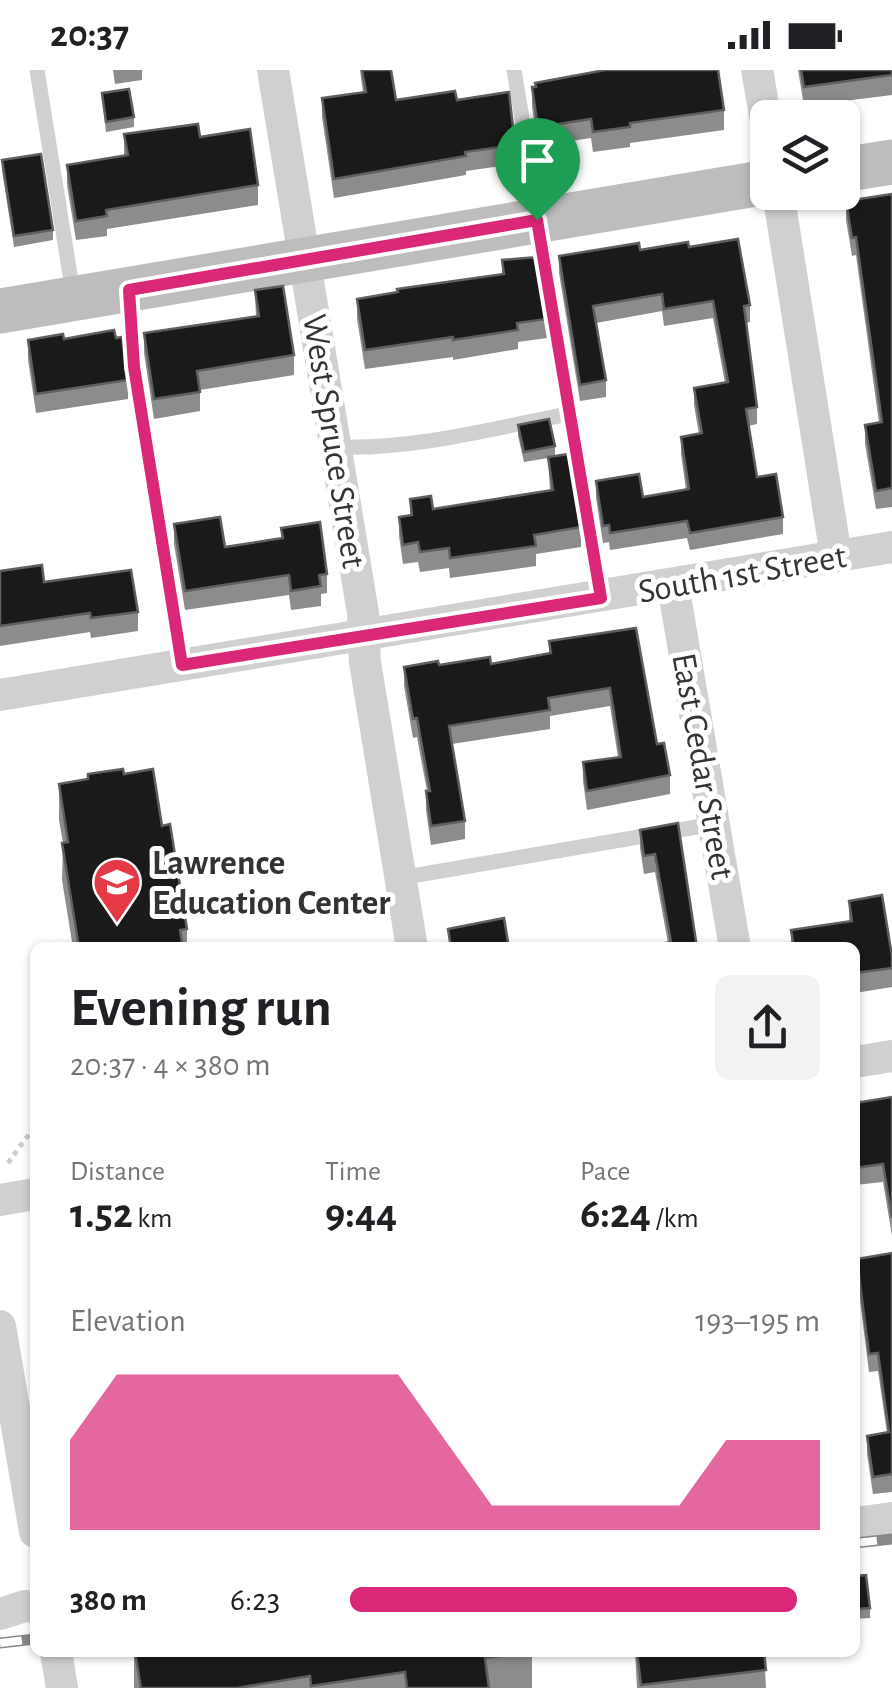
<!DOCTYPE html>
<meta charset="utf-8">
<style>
body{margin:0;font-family:"Alegreya Sans",sans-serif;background:#f2f2f2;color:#202124;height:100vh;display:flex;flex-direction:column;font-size:38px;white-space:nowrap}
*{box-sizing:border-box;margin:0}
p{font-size:32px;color:#757577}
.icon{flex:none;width:55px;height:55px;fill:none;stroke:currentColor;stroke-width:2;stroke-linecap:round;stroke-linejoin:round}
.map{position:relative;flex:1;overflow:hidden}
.drawer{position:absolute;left:30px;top:872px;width:830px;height:715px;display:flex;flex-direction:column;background:#fff;border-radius:15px;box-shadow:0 2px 8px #0004}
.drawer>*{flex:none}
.controls{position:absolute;left:750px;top:30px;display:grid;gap:20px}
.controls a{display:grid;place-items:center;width:110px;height:110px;border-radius:15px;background:#fff;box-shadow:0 2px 8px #0004;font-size:50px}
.pin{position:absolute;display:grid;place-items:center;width:85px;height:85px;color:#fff;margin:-102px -42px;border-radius:50% 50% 50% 0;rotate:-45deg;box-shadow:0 0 10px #0007}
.pin .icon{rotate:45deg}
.round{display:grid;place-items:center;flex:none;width:105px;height:105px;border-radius:15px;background:#f2f2f2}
.overview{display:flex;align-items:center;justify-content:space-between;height:170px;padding:0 40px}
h1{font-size:55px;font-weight:600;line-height:75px}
.stats{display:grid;grid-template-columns:repeat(3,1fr);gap:15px;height:170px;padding:10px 40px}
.stats div{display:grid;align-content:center}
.stats b{font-size:42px;font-weight:600}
.stats small{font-size:28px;font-weight:400}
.stats p{font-size:28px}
.chart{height:280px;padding:20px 40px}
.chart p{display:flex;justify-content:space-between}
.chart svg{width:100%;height:180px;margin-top:10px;fill:#db2777;opacity:.7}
ul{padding:0 40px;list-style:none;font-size:32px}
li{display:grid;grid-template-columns:160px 120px 1fr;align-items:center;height:75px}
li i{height:25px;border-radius:12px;background:#db2777}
.status{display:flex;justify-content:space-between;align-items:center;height:70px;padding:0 50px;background:#fff;direction:ltr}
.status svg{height:28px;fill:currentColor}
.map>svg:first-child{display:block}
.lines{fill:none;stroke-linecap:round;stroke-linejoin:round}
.path{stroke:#cdcdcd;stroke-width:5;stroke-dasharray:5 5;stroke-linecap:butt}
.lane{stroke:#d0d0d0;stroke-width:15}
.street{stroke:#d0d0d0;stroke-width:32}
.secondary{stroke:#bdbdbd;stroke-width:45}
.rail-casing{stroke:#888;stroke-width:11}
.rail{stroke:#fff;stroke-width:8;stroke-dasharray:22;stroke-linecap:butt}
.wall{fill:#8c8c8c}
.building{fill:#1a1a1a;stroke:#5f5f5f;stroke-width:2.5}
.route-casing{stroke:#fff;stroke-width:20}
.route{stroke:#db2777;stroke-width:12}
.labels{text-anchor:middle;stroke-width:10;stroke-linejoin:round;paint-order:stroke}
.street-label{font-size:35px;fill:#333;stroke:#fff}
.poi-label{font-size:35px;font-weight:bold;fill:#333;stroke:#fff;text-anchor:start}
</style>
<div class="status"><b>20:37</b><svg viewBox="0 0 49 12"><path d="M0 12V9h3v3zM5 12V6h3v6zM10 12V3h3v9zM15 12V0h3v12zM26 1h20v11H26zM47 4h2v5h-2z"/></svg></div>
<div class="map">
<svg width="892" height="1618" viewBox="0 0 892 1618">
<rect width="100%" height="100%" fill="#fff"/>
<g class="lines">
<path class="path" d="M 8,1093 L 35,1056"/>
<g class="lane">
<path d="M 37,0 L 73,223"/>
<path d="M 514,0 L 601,528"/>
<path d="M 129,224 L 134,297 L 182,595"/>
<path d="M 336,377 C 414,380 493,358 569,344"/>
<path d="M 400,808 L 714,754"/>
</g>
<g class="street">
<path d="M 273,0 L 363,543 L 365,592 L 412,878"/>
<path d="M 757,0 L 768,61"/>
<path d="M 778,122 L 836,486"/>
<path d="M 673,515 L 735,878"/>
<path d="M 0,625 L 892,477"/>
<path d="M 855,992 L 892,986"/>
<path d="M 0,1130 L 35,1124"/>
<path d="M 0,1256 L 35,1462"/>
<path d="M 855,1453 L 892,1448"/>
<path d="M 0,1544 L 25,1536 L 35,1537"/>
<path d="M 56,1582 L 62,1618"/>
</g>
<g class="secondary">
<path d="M 842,100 L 892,92"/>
<path d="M 0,241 L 768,112"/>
</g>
<g class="rail-casing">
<g id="rail">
<path d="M 855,1473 L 892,1469"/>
<path d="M 0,1573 L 35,1569"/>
</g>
</g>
<use href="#rail" class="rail"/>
</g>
<g class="wall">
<path d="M 113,0 L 142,0 L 142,10 L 115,14 Z"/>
<path d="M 360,0 L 391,0 L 396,30 L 457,30 L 515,75 L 515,94 L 466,101 L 466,105 L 334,128 L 322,47 L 322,28 L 363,22 Z"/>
<path d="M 798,0 L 892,0 L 892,25 L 804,36 Z"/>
<path d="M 532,17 L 724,40 L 724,60 L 630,73 L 630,77 L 593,82 L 591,68 L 538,76 L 532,37 Z"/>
<path d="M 102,23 L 134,47 L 134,57 L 106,62 Z"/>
<path d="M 124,64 L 200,67 L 258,115 L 258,135 L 107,159 L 107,166 L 76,170 L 67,115 L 67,95 L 124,86 Z"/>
<path d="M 2,90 L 53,160 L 53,170 L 14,177 L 2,100 Z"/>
<path d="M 892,124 L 892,437 L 876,439 L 865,374 L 865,355 L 879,353 L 856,185 L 852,186 L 846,150 L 846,131 Z"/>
<path d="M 689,177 L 750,235 L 750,252 L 746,253 L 757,337 L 757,354 L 748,356 L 757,407 L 783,447 L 783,464 L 690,480 L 687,468 L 610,480 L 609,472 L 603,473 L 596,428 L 596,411 L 643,427 L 686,420 L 681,384 L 681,367 L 699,364 L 694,335 L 694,318 L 725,313 L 713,248 L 664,256 L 662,241 L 596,253 L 606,310 L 606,327 L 580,331 L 559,203 L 559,186 Z"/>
<path d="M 502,190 L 547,249 L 547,268 L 518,272 L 518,279 L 453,290 L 453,287 L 365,299 L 357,249 L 357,229 L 502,205 Z"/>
<path d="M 255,220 L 294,285 L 294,305 L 200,320 L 200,341 L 154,349 L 144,283 L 144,263 L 256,247 Z"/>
<path d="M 64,269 L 128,310 L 128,329 L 36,343 L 28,290 L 28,270 Z"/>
<path d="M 518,355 L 555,376 L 555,386 L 581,457 L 581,477 L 536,484 L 536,496 L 450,508 L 449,498 L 420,502 L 418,492 L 403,494 L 399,466 L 399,447 L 410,445 L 410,429 L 433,439 L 550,420 L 548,388 L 524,392 L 518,366 Z"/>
<path d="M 174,454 L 225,477 L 281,468 L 281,458 L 327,504 L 327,523 L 321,524 L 321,536 L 291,540 L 289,525 L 185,540 L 174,474 Z"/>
<path d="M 0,501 L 44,512 L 138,542 L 138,561 L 91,568 L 90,562 L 0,576 Z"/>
<path d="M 636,558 L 657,674 L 670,705 L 670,724 L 587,740 L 583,711 L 583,692 L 618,687 L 610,636 L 550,646 L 550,659 L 452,674 L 465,751 L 465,769 L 431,775 L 426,740 L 426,721 L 427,721 L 417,667 L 413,668 L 404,616 L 404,597 L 491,594 L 549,584 L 549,571 Z"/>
<path d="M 124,704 L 162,756 L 187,859 L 187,878 L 73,878 L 62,810 L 63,773 L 59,750 L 59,714 Z"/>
<path d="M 678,753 L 697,878 L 668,873 L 655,802 L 644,804 L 640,778 L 640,760 Z"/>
<path d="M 849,831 L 892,886 L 892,917 L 855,923 L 855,878 L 791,878 L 791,860 L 849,852 Z"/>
<path d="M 892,1027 L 892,1166 L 883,1112 L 855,1115 L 855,1033 Z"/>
<path d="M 892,1183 L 892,1422 L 873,1424 L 867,1384 L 867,1366 L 887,1363 L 878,1301 L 869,1302 L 857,1207 L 857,1189 Z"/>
<path d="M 855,1506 L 870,1538 L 870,1548 L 855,1549 Z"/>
<rect x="134" y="1582" width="398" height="36"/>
<path d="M 635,1582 L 764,1582 L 766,1618 L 637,1618 Z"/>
</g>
<g class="building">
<path d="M 362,0 L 391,0 L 396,30 L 455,21 L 457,30 L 509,22 L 515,75 L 465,82 L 466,86 L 334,109 L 322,28 L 366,22 Z"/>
<path d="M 605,0 L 718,0 L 724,40 L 630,53 L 630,57 L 593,62 L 591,49 L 538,57 L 532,17 L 536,17 L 535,13 Z"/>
<path d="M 801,0 L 892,0 L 892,5 L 804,17 Z"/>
<path d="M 129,19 L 134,47 L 106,52 L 102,23 Z"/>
<path d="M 198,54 L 200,67 L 250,59 L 258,115 L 106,140 L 107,146 L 76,151 L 67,95 L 128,85 L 124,64 Z"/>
<path d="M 41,84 L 53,160 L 14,166 L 2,90 Z"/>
<path d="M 892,124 L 892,418 L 876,421 L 865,355 L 882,352 L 856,167 L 852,168 L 846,131 Z"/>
<path d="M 738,169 L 750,235 L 744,236 L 757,337 L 746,339 L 757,407 L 776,404 L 783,447 L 690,463 L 687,451 L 610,463 L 609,455 L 603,456 L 596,411 L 639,404 L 643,427 L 689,419 L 681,367 L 702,363 L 694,318 L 728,312 L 713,231 L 664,239 L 662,224 L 593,236 L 606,310 L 580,315 L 559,186 L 639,173 L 640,180 L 688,172 L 689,177 Z"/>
<path d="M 537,187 L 547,249 L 517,253 L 518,260 L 453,270 L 453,267 L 365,280 L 357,229 L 398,222 L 397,219 L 504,204 L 502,190 Z"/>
<path d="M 283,216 L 294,285 L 197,301 L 200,322 L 154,329 L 144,263 L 259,246 L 255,220 Z"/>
<path d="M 114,260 L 116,268 L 122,267 L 128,310 L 36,324 L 28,270 L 63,264 L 64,269 Z"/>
<path d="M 549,349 L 555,376 L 524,382 L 518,355 Z"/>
<path d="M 569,384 L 581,457 L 534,465 L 536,476 L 450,488 L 449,478 L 420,482 L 418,472 L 403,475 L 399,447 L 412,445 L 410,429 L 431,426 L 433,439 L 553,420 L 548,387 Z"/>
<path d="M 220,447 L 225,477 L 283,468 L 281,458 L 320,452 L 327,504 L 319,505 L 321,516 L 291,521 L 289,505 L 185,521 L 174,454 Z"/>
<path d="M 42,495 L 44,512 L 131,500 L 138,542 L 91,548 L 90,543 L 0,556 L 0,501 Z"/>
<path d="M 636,558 L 657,674 L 664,673 L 670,705 L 587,721 L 583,692 L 621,687 L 610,618 L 548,628 L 550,640 L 449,656 L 465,751 L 431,756 L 426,721 L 430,721 L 417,648 L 413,649 L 404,597 L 438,591 L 439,595 L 490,587 L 491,594 L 551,583 L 549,571 Z"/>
<path d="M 123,699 L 124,704 L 153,699 L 162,756 L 170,754 L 187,859 L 180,860 L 183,878 L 79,878 L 62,773 L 68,772 L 59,714 L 88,709 L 88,704 Z"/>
<path d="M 678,753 L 697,878 L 649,878 L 649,876 L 671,872 L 655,784 L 644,786 L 640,760 Z"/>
<path d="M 882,825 L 892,886 L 892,898 L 855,903 L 855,878 L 794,878 L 791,860 L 852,851 L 849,831 Z"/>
<path d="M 504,848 L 509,878 L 451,878 L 448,859 Z"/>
<path d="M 892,1027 L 892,1148 L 883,1094 L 855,1098 L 855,1033 Z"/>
<path d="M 892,1183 L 892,1404 L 873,1407 L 867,1366 L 889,1362 L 878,1283 L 869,1284 L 857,1189 Z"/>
<path d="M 866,1505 L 870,1538 L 855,1539 L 855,1506 Z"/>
<path d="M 135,1582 L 530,1582 L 485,1588 L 489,1618 L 407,1618 L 405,1602 L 311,1616 L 310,1606 L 237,1618 L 141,1618 Z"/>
<path d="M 637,1582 L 764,1582 L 766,1600 L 641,1615 Z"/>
</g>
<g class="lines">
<g class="route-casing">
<path id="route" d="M 537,150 L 601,528 L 182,595 L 134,297 L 129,220 Z"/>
</g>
<use href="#route" class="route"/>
</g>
<defs>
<g id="school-pin" transform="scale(2.5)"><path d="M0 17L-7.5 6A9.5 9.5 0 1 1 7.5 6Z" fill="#e63946" stroke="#fff"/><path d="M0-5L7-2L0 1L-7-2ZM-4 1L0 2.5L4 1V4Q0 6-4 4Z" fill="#fff"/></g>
</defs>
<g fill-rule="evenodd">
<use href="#school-pin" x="117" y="812"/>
</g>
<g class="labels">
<g class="street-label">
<text transform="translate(335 371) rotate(81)" y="12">West Spruce Street</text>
<text transform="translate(742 503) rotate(-10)" y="12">South 1st Street</text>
<text transform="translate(704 696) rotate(80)" y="12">East Cedar Street</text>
</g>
<g class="poi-label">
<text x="152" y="804">Lawrence<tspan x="152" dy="40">Education Center</tspan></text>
</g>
</g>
</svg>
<div class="controls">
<a><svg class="icon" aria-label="layers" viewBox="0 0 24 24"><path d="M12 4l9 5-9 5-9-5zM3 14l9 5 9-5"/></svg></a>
</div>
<div class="pin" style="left:537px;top:150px;background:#1e9e55"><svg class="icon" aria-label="arrive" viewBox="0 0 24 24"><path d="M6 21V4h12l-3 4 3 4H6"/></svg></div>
<section class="drawer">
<div class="overview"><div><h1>Evening run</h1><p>20:37 · 4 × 380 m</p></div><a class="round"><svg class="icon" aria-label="share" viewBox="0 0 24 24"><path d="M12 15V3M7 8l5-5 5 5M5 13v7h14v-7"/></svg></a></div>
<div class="stats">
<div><p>Distance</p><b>1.52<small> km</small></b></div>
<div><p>Time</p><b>9:44</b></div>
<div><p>Pace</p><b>6:24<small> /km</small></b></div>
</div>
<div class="chart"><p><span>Elevation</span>193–195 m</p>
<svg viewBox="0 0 160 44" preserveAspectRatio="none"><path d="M0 44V22L10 6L20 6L30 6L40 6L50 6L60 6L70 6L80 22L90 38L100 38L110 38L120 38L130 38L140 22L150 22L160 22V44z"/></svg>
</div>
<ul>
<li><b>380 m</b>6:23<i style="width:95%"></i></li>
</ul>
</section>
</div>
